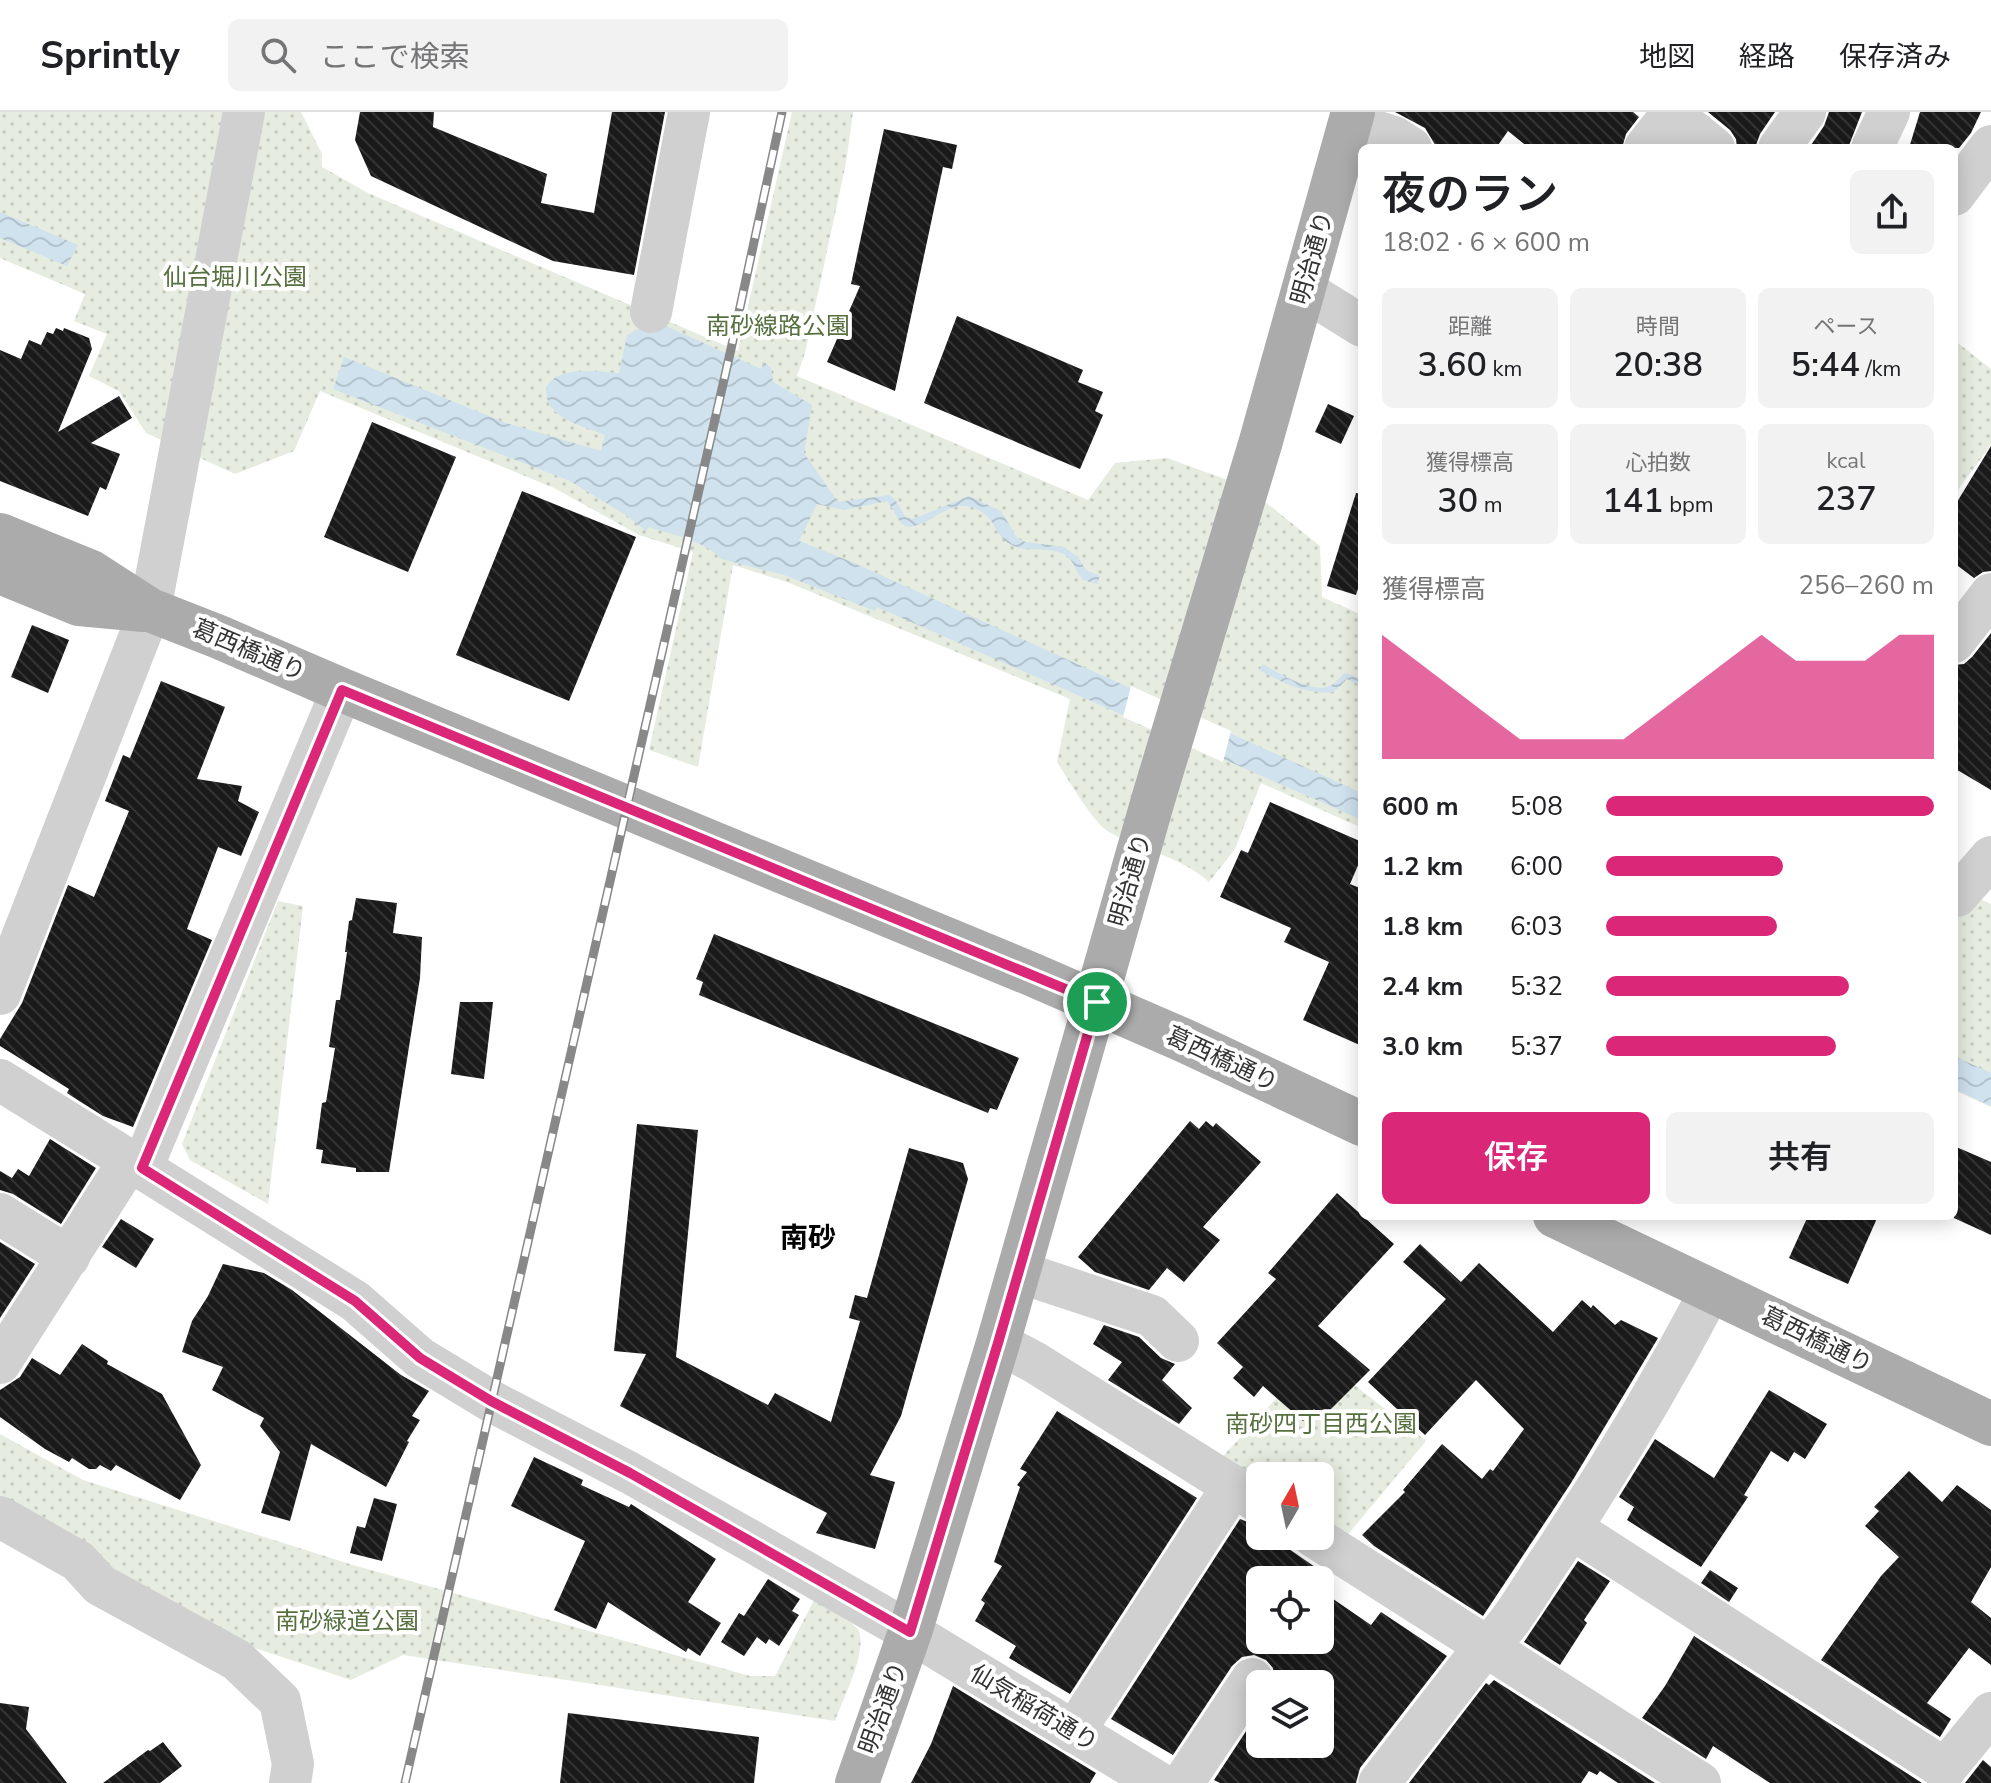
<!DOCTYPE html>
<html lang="ja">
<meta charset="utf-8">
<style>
body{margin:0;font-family:"Nunito Sans","Noto Sans JP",sans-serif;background:#f2f2f2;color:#202124;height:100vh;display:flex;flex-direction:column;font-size:30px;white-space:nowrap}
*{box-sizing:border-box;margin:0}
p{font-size:26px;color:#757577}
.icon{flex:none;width:44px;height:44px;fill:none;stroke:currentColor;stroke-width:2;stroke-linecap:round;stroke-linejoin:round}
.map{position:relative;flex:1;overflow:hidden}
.details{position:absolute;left:1358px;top:32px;width:600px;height:1076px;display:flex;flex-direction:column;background:#fff;border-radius:12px;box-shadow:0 4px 20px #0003}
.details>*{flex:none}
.needle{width:52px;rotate:9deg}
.controls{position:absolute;left:1246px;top:1350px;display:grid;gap:16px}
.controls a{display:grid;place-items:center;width:88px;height:88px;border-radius:12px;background:#fff;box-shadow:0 4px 20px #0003;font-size:40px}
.pin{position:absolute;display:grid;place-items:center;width:68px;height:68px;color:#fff;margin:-34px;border:4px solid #fff;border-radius:50%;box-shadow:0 2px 8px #0007}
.round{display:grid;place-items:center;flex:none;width:84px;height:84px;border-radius:12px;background:#f2f2f2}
.head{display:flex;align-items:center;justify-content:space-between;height:136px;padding:0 24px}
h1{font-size:44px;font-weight:600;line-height:60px}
.metrics{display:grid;grid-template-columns:repeat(3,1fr);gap:12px;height:136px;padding:8px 24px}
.metrics div{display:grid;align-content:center;border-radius:12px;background:#f2f2f2;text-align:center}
.metrics b{font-size:34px;font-weight:600}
.metrics small{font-size:22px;font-weight:400}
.metrics p{font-size:22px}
.chart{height:224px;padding:16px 24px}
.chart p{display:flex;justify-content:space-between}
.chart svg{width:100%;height:144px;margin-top:8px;fill:#db2777;opacity:.7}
.action{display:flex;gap:16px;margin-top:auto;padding:16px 24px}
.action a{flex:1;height:92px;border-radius:12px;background:#db2777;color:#fff;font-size:32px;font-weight:600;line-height:92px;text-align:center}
.action a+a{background:#f2f2f2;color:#202124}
ul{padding:0 24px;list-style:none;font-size:26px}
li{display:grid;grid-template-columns:128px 96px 1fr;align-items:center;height:60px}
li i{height:20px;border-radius:10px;background:#db2777}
header{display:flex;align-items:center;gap:48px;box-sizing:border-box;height:112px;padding:0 40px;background:#fff;border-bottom:2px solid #e0e0e0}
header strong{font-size:38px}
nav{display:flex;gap:44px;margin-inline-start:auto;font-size:28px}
.search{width:560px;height:72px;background:#f2f2f2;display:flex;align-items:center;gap:20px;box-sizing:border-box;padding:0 28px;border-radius:12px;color:#757577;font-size:30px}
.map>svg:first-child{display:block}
.park{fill:url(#park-dots)}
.water{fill:url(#water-waves)}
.pier{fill:#fff}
.building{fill:url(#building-back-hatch)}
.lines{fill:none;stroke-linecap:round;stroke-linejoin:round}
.minor{stroke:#d0d0d0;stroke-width:42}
.major{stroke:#ababab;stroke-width:44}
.rail-casing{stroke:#888;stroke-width:9}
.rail{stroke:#fff;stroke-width:6;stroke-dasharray:18;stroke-linecap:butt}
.route-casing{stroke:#fff;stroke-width:16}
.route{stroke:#db2777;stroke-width:10}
.labels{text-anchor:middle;stroke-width:8;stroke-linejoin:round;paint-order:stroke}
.street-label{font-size:24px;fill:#333;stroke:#fff}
.park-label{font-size:24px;fill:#56703f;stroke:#fff}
.quarter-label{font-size:28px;font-weight:bold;fill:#000;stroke:#fff}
</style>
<header>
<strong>Sprintly</strong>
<div class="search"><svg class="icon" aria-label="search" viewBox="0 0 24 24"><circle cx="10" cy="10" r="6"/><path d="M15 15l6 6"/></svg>ここで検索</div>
<nav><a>地図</a><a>経路</a><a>保存済み</a></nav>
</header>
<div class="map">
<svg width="1991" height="1671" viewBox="0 0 1991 1671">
<defs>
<pattern id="park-dots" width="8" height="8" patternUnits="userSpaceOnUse" patternTransform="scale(2)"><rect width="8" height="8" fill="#e6ecdf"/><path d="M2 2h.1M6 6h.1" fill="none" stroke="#c6cbc0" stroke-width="1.8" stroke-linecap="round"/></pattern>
<pattern id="water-waves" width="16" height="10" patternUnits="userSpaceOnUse" patternTransform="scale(2)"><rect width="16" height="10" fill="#cfe2ee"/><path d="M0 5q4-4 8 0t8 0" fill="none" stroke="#b2c2cd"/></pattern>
<pattern id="building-back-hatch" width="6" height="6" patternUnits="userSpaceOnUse" patternTransform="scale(2)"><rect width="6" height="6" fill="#1a1a1a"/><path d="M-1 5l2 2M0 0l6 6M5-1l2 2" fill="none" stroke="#333"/></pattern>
</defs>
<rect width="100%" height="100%" fill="#fff"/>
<g class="park">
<path d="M 0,0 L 301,0 L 322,42 L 322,55 L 368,81 L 738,239 L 792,0 L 853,0 L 846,51 L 805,241 L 797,264 L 1088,388 L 1115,351 L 1167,346 L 1247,375 L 1320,434 L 1322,485 L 1362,503 L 1362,716 L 1261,671 L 1235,737 L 1209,770 C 1177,742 1144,740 1109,720 C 1094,712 1068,667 1057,650 L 1070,587 L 787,470 L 733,453 L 698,655 L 649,638 L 693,440 L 639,423 L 554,376 L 320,279 L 294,339 L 235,362 L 146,321 L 119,279 L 89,264 L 107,222 L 74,209 L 85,182 L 0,146 Z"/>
<path d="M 1954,228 L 1991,257 L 1991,333 L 1954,383 Z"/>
<path d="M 1954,775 L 1991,792 L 1991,995 L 1954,978 Z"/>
<path d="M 278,789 L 303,794 L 268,1092 L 190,1048 L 182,1032 Z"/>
<path d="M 1316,1243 L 1426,1329 L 1339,1433 L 1320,1421 L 1320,1364 L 1260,1364 L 1260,1383 L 1214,1354 Z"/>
<path d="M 0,1322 L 83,1368 L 353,1453 L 750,1564 L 775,1564 L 814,1488 C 827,1496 845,1504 856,1515 C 872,1531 842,1589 835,1609 L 403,1543 L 351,1568 L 249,1534 L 106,1455 L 0,1385 Z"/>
</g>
<g class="water">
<path d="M 0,100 L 78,133 L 67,154 L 0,126 Z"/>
<path d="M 655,209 L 761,257 L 764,250 L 771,256 L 773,270 L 812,293 L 804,341 L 838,390 L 890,383 L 897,390 L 905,405 L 913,407 L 969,384 L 1001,399 L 1017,426 L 1026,430 L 1064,435 L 1078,445 L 1086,458 L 1100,464 L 1097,472 L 1083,468 C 1076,461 1074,448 1065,443 C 1048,433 1027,442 1010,432 C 992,422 995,397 964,394 C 945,392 922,419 905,414 C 898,411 893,395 887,389 L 844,398 L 817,392 L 799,429 L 852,450 L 1362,681 L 1362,708 L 877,495 L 875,499 L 784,463 L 721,447 C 708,430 668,421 649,415 L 646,419 L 626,403 L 570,369 L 333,277 L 344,245 L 506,311 L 601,339 L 605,323 C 581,313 540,305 547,273 C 563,253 597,260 619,261 L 627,223 Z"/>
<path d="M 1263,552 C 1277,561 1313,582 1330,574 C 1335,572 1340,565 1344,561 L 1362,567 L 1362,574 L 1347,567 L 1334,580 C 1306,583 1283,571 1259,558 Z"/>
<path d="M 1954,944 L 1991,961 L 1991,994 L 1954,977 Z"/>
</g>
<path class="pier" d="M 1131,574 L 1231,619 L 1223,650 L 1123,605 Z"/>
<g class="building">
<path d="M 360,0 L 434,0 L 433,15 L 547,62 L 541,91 L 594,101 L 612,0 L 665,0 L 634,163 L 553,149 L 371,64 L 355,28 Z"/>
<path d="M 1395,0 L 1633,0 L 1639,5 L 1626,22 L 1622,36 L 1529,36 L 1508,19 L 1496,36 L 1437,36 L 1425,16 Z"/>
<path d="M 1708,0 L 1775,0 L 1760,22 L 1755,36 L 1737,36 L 1736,27 L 1730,18 Z"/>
<path d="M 1829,0 L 1862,0 L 1848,36 L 1809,36 L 1824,14 Z"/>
<path d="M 1920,0 L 1981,0 L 1971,21 L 1959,36 L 1909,36 Z"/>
<path d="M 884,17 L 957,33 L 952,57 L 943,55 L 895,279 L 827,250 L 860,174 L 851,172 Z"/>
<path d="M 957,204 L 1083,258 L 1078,270 L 1103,280 L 1095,299 L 1103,303 L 1080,357 L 924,291 Z"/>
<path d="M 56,216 L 63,219 L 64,216 L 89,226 L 92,237 L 58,320 L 119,284 L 132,306 L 91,331 L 120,342 L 106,378 L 100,375 L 88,404 L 0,369 L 0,238 L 21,247 L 29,228 L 41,233 L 47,220 L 53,222 Z"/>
<path d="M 1328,292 L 1354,304 L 1341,332 L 1315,320 Z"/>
<path d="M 372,310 L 456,345 L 408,460 L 324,425 Z"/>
<path d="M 1991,334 L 1991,459 L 1983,460 L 1974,466 L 1954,451 L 1954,395 Z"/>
<path d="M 522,379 L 636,425 L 569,589 L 456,543 Z"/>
<path d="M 1356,381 L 1362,382 L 1362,464 L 1356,483 L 1327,474 Z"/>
<path d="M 32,513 L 69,528 L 48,581 L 11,565 Z"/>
<path d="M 1991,521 L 1991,678 L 1954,656 L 1954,553 L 1964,552 L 1972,545 Z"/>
<path d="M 161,569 L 225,595 L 197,667 L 242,674 L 238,689 L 259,700 L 241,744 L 218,735 L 187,817 L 212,828 L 133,1015 L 103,1004 L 73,985 L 67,981 L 69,977 L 0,934 L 0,927 L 22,891 L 68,773 L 94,785 L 129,699 L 105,689 L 123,643 L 130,646 Z"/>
<path d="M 1270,690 L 1362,730 L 1362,744 L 1350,772 L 1362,777 L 1362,934 L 1303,908 L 1329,850 L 1284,830 L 1291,816 L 1220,785 L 1241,738 L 1248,741 Z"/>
<path d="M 356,786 L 397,791 L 393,821 L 422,825 L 420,866 L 389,1060 L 356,1060 L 356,1056 L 321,1051 L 323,1038 L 316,1037 L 322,991 L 326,990 L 335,936 L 329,935 L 336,888 L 340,888 L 347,840 L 345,840 L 349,809 L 352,808 Z"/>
<path d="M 714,822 L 1019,946 L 997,998 L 990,996 L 988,1001 L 699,883 L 703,870 L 696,867 Z"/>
<path d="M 460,890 L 493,890 L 484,967 L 451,962 Z"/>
<path d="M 1190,1009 L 1199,1017 L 1206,1009 L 1213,1015 L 1216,1011 L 1261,1050 L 1203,1115 L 1220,1128 L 1184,1170 L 1167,1156 L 1149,1178 L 1095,1160 L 1078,1145 Z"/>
<path d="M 637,1012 L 698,1018 L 676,1245 L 768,1293 L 775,1281 L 831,1310 L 860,1209 L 849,1206 L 855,1183 L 867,1186 L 909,1036 L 963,1051 L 968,1067 L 901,1304 L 870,1363 L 895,1370 L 875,1437 L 816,1421 L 827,1401 L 620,1294 L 646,1242 L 614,1239 Z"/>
<path d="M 50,1027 L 96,1056 L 61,1112 L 13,1082 L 0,1078 L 0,1059 L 12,1066 L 18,1057 L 29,1064 Z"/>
<path d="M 1954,1034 L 1991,1050 L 1991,1123 L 1954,1106 Z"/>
<path d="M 1337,1081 L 1394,1132 L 1318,1214 L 1370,1258 L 1322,1306 L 1314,1297 L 1303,1309 L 1263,1274 L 1254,1285 L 1233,1266 L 1243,1255 L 1217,1231 L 1276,1167 L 1268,1161 Z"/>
<path d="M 1808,1104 L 1878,1104 L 1848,1172 L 1789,1146 Z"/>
<path d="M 121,1107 L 154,1127 L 136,1156 L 102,1135 Z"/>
<path d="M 0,1130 L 35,1152 L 0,1206 Z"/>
<path d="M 1420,1132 L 1461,1170 L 1479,1151 L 1553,1220 L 1582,1188 L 1591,1196 L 1593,1193 L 1615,1213 L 1621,1208 L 1658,1226 L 1571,1371 L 1483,1504 L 1374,1434 L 1362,1423 L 1405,1380 L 1403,1378 L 1442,1332 L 1482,1367 L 1490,1357 L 1493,1359 L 1524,1317 L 1476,1268 L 1425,1323 L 1368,1270 L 1446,1187 L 1403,1150 Z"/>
<path d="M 223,1152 L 264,1161 L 292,1178 L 401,1263 L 429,1279 L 412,1304 L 420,1308 L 407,1329 L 409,1330 L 386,1375 L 311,1332 L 290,1409 L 261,1401 L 280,1340 L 260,1314 L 264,1306 L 212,1278 L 223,1255 L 182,1240 L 192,1209 L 208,1184 Z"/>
<path d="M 1104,1213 L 1139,1225 L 1161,1246 L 1175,1252 L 1162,1268 L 1192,1296 L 1179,1312 L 1108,1268 L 1122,1250 L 1093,1232 Z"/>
<path d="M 82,1232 L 108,1249 L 107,1252 L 162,1282 L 201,1353 L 180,1388 L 116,1353 L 111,1359 L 100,1353 L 96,1357 L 89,1357 L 72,1346 L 69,1350 L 45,1337 L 0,1305 L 0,1278 L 20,1265 L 32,1246 L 60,1263 Z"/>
<path d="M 1769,1278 L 1827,1312 L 1805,1347 L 1794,1340 L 1788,1350 L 1771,1339 L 1744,1383 L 1748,1385 L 1701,1455 L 1627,1408 L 1634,1395 L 1619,1385 L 1655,1327 L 1714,1366 Z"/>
<path d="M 1057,1299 L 1197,1386 L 1070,1582 L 1009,1546 L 1016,1534 L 975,1509 L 985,1491 L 981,1488 L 1002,1454 L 994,1450 L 1020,1375 L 1017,1373 L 1027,1360 L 1020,1357 Z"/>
<path d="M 534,1345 L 583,1368 L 581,1373 L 629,1395 L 631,1392 L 716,1447 L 688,1490 L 721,1511 L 700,1544 L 688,1536 L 686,1540 L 608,1490 L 596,1517 L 554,1498 L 585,1429 L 511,1394 Z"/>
<path d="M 1909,1359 L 1942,1390 L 1957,1373 L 1991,1398 L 1991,1455 L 1971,1490 L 1991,1506 L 1991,1553 L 1969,1536 L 1927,1591 L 1951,1607 L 1940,1625 L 1821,1548 L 1881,1464 L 1899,1445 L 1865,1414 L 1879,1399 L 1874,1395 Z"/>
<path d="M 374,1386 L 397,1392 L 382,1449 L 350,1441 L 357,1414 L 365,1416 Z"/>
<path d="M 1240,1407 L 1260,1415 L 1260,1424 L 1270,1424 L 1334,1468 L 1260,1468 L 1260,1528 L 1320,1528 L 1320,1478 L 1371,1513 L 1381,1500 L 1447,1544 L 1360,1656 L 1356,1671 L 1220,1671 L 1214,1668 L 1260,1598 L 1260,1632 L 1320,1632 L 1320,1572 L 1275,1572 L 1273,1556 L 1266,1548 L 1254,1543 L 1242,1545 L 1232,1554 L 1173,1643 L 1111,1607 Z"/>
<path d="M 1578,1449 L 1610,1469 L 1584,1508 L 1587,1511 L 1560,1553 L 1524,1530 Z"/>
<path d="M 1710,1458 L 1738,1476 L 1729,1490 L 1701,1471 Z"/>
<path d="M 768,1467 L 800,1487 L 792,1499 L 799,1503 L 779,1534 L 769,1527 L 766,1532 L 757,1525 L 744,1544 L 721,1530 L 739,1501 L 744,1504 Z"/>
<path d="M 1694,1524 L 1922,1671 L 1770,1671 L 1713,1634 L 1706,1647 L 1642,1606 L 1665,1574 Z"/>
<path d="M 1494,1568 L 1655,1671 L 1618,1671 L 1600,1659 L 1597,1663 L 1589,1659 L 1581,1671 L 1409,1671 L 1486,1571 L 1489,1573 Z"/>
<path d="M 953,1574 L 1096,1661 L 1090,1671 L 911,1671 L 931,1632 Z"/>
<path d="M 0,1591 L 29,1595 L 26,1617 L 67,1671 L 0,1671 Z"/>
<path d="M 568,1601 L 759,1625 L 754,1671 L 560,1671 Z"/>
<path d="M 163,1630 L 182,1654 L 160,1671 L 103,1671 L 148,1638 L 150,1639 Z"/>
<path d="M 1983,1648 L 1991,1655 L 1991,1671 L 1965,1671 Z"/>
</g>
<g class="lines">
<g class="minor">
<path d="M 1672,2 L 1714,36"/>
<path d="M 1350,11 L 1394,25 L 1411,36"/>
<path d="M 1645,36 L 1673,0"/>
<path d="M 1779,36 L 1805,0"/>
<path d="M 1872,36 L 1889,0"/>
<path d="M 1954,83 L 1991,34"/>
<path d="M 1304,178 L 1362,214"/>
<path d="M 651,200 L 689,0"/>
<path d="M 1954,530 L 1991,482"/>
<path d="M 1957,784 L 1991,745"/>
<path d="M 0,882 L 150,498 L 244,0"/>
<path d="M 0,968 L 355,1189 L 420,1246 L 491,1289 L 630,1361 L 758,1433 L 910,1520 L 1159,1671"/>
<path d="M 142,1056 L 342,578"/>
<path d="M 0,1102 L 69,1145"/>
<path d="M 1019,1160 L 1152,1204 L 1178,1229"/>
<path d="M 998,1231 L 1034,1250 L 1260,1391"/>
<path d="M 0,1251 L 129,1049"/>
<path d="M 0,1405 L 78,1449 L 100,1473 L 237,1548 L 280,1589 L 293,1652 L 290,1671"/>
<path d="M 1571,1416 L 1945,1657 L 1991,1601"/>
<path d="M 1313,1424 L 1700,1671"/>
<path d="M 1074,1620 L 1233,1374"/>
<path d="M 1183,1671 L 1252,1567"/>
<path d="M 1379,1671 L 1478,1543 C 1508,1519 1527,1482 1548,1451 C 1607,1363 1662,1271 1711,1178"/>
</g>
<g class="major">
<path d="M 0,423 L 91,460 L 150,498 L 219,525 L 342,578 L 1031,862 L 1183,928 L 1362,1012"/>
<path d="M 0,460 L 79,492 L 144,498"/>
<path d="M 1555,1104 L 1991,1312"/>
<path d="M 857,1671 L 910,1520 L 998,1231 L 1153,688 L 1261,329 L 1353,0"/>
</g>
<g class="rail-casing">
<path id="rail" d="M 405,1671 L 731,237 L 782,0"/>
</g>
<use href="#rail" class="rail"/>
</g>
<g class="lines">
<g class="route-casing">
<path id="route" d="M 342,578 L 1097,890 L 998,1231 L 910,1520 L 630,1361 L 491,1289 L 420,1246 L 355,1189 L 142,1056 Z"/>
</g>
<use href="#route" class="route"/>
</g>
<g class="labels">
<g class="street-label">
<text transform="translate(1312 146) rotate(-74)" y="8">明治通り</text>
<text transform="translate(249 538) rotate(23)" y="8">葛西橋通り</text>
<text transform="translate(1130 768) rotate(-74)" y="8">明治通り</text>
<text transform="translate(1222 947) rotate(25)" y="8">葛西橋通り</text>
<text transform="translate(1817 1228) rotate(26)" y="8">葛西橋通り</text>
<text transform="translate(883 1596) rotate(-70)" y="8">明治通り</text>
<text transform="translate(1034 1596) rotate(31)" y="8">仙気稲荷通り</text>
</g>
<g class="park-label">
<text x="235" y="173">仙台堀川公園</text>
<text x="778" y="222">南砂線路公園</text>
<text x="1321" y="1320">南砂四丁目西公園</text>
<text x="347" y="1517">南砂緑道公園</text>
</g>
<g class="quarter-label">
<text x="808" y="1135">南砂</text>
</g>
</g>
</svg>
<div class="controls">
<a><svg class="needle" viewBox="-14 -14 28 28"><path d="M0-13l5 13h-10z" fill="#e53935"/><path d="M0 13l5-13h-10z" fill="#757577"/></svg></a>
<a><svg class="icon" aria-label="locate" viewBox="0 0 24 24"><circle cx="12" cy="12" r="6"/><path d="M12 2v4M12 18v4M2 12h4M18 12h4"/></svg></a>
<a><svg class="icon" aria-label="layers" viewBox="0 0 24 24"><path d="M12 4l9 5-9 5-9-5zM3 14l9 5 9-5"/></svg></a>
</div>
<div class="pin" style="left:1097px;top:890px;background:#1e9e55"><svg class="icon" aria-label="arrive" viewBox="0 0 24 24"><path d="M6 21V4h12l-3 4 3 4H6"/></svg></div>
<section class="details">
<div class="head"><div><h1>夜のラン</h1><p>18:02 · 6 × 600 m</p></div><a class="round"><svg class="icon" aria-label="share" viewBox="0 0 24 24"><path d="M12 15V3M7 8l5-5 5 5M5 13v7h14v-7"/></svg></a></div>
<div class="metrics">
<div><p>距離</p><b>3.60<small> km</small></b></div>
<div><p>時間</p><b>20:38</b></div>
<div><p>ペース</p><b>5:44<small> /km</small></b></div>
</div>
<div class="metrics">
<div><p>獲得標高</p><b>30<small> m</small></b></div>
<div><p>心拍数</p><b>141<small> bpm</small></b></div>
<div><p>kcal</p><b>237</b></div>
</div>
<div class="chart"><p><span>獲得標高</span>256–260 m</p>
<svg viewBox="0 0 160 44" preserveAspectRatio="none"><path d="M0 44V6L10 14L20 22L30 30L40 38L50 38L60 38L70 38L80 30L90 22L100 14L110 6L120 14L130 14L140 14L150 6L160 6V44z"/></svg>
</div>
<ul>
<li><b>600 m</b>5:08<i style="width:100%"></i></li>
<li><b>1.2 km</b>6:00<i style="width:54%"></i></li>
<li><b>1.8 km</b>6:03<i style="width:52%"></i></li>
<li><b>2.4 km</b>5:32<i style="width:74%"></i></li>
<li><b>3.0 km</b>5:37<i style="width:70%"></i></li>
</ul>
<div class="action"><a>保存</a><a>共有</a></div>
</section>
</div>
